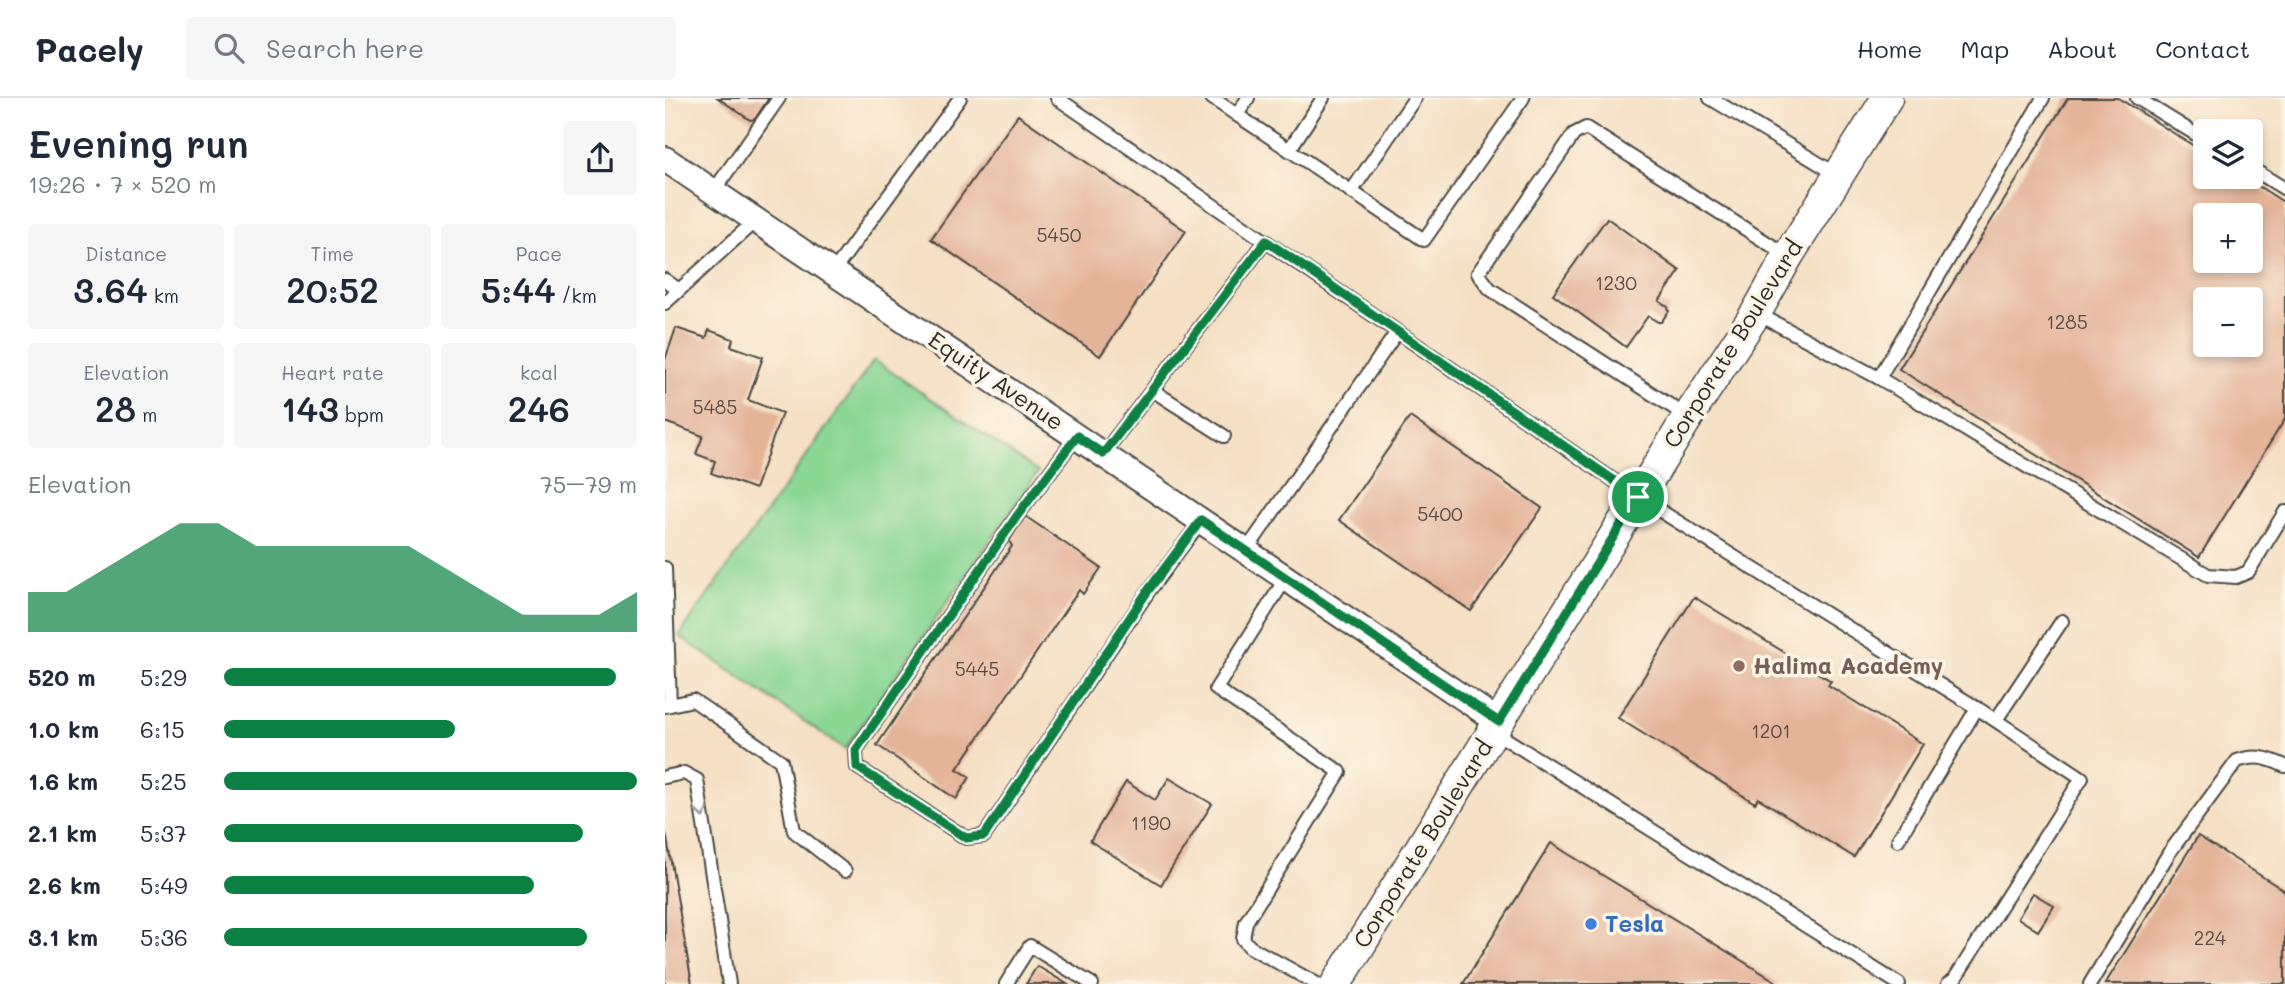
<!DOCTYPE html>
<meta charset="utf-8">
<style>
body{margin:0;font-family:Mali,sans-serif;background:#f6f6f7;color:#1f2937;height:100vh;display:flex;flex-direction:column;font-size:26px;white-space:nowrap}
*{box-sizing:border-box;margin:0}
p{font-size:23px;color:#747a83}
.icon{flex:none;width:38px;height:38px;fill:none;stroke:currentColor;stroke-width:2;stroke-linecap:round;stroke-linejoin:round}
.map{position:relative;flex:1;overflow:hidden}
.drawer{display:flex;flex-direction:column;background:#fff;width:665px}
.drawer>*{flex:none}
.buttons{position:absolute;left:1528px;top:21px;display:grid;gap:14px}
.buttons a{display:grid;place-items:center;width:70px;height:70px;border-radius:7px;background:#fff;box-shadow:0 4px 10px #0003;font-size:35px}
.pin{position:absolute;display:grid;place-items:center;width:60px;height:60px;color:#fff;margin:-30px;border:4px solid #fff;border-radius:50%;box-shadow:0 2px 7px #0007}
.round{display:grid;place-items:center;flex:none;width:74px;height:74px;border-radius:7px;background:#f6f6f7}
.summary{display:flex;align-items:center;justify-content:space-between;height:119px;padding:0 28px}
h1{font-size:38px;font-weight:600;line-height:52px}
.metrics{display:grid;grid-template-columns:repeat(3,1fr);gap:10px;height:119px;padding:7px 28px}
.metrics div{display:grid;align-content:center;border-radius:7px;background:#f6f6f7;text-align:center}
.metrics b{font-size:35px;font-weight:600}
.metrics small{font-size:19px;font-weight:400}
.metrics p{font-size:19px}
.chart{height:196px;padding:14px 28px}
.chart p{display:flex;justify-content:space-between}
.chart svg{width:100%;height:126px;margin-top:7px;fill:#0b8043;opacity:.7}
ul{padding:0 28px;list-style:none;font-size:23px}
li{display:grid;grid-template-columns:112px 84px 1fr;align-items:center;height:52px}
li i{height:18px;border-radius:9px;background:#0b8043}
header{display:flex;align-items:center;gap:42px;box-sizing:border-box;height:98px;padding:0 35px;background:#fff;border-bottom:2px solid #e0e1e3}
header strong{font-size:33px}
nav{display:flex;gap:38px;margin-inline-start:auto;font-size:24px}
.search{width:490px;height:63px;background:#f6f6f7;display:flex;align-items:center;gap:18px;box-sizing:border-box;padding:0 24px;border-radius:7px;color:#747a83;font-size:26px}
main{display:flex;flex:1;min-height:0}
.map>svg:first-child{display:block}
.green{fill:#8bd794;stroke:#5b8160;stroke-width:2}
.building{fill:#e4b499;fill-rule:evenodd}
.lines{fill:none;stroke-linecap:round;stroke-linejoin:round}
.service-casing{stroke:#494642;stroke-width:16}
.minor-casing{stroke:#494642;stroke-width:28}
.tertiary-casing{stroke:#494642;stroke-width:33}
.service{stroke:#fff;stroke-width:12}
.minor{stroke:#fff;stroke-width:24}
.tertiary{stroke:#fff;stroke-width:30}
.oneway{stroke:#a0a0a0}
.route-casing{stroke:#fff;stroke-width:14}
.route{stroke:#0b8043;stroke-width:9}
.education-dot{fill:#8d6e63;stroke:#fcf5e5;stroke-width:2.5}
.shop-dot{fill:#3f7fe0;stroke:#fcf5e5;stroke-width:2.5}
.labels{text-anchor:middle;stroke-width:7;stroke-linejoin:round;paint-order:stroke}
.number-label{font-size:19px;fill:#594d46}
.street-label{font-size:23px;fill:#2b2b2b;stroke:#fcf5e5}
.education-label{font-size:23px;font-weight:bold;fill:#785e54;stroke:#fcf5e5;text-anchor:start}
.shop-label{font-size:23px;font-weight:bold;fill:#366cbe;stroke:#fcf5e5;text-anchor:start}
</style>
<header>
<strong>Pacely</strong>
<div class="search"><svg class="icon" aria-label="search" viewBox="0 0 24 24"><circle cx="10" cy="10" r="6"/><path d="M15 15l6 6"/></svg>Search here</div>
<nav><a>Home</a><a>Map</a><a>About</a><a>Contact</a></nav>
</header>
<main>
<section class="drawer">
<div class="summary"><div><h1>Evening run</h1><p>19:26 · 7 × 520 m</p></div><a class="round"><svg class="icon" aria-label="share" viewBox="0 0 24 24"><path d="M12 15V3M7 8l5-5 5 5M5 13v7h14v-7"/></svg></a></div>
<div class="metrics">
<div><p>Distance</p><b>3.64<small> km</small></b></div>
<div><p>Time</p><b>20:52</b></div>
<div><p>Pace</p><b>5:44<small> /km</small></b></div>
</div>
<div class="metrics">
<div><p>Elevation</p><b>28<small> m</small></b></div>
<div><p>Heart rate</p><b>143<small> bpm</small></b></div>
<div><p>kcal</p><b>246</b></div>
</div>
<div class="chart"><p><span>Elevation</span>75–79 m</p>
<svg viewBox="0 0 160 44" preserveAspectRatio="none"><path d="M0 44V30L10 30L20 22L30 14L40 6L50 6L60 14L70 14L80 14L90 14L100 14L110 22L120 30L130 38L140 38L150 38L160 30V44z"/></svg>
</div>
<ul>
<li><b>520 m</b>5:29<i style="width:95%"></i></li>
<li><b>1.0 km</b>6:15<i style="width:56%"></i></li>
<li><b>1.6 km</b>5:25<i style="width:100%"></i></li>
<li><b>2.1 km</b>5:37<i style="width:87%"></i></li>
<li><b>2.6 km</b>5:49<i style="width:75%"></i></li>
<li><b>3.1 km</b>5:36<i style="width:88%"></i></li>
</ul>
</section>
<div class="map">
<svg width="1620" height="886" viewBox="0 0 1620 886">
<rect width="100%" height="100%" fill="#fcf5e5"/>
<filter id="ink" filterUnits="userSpaceOnUse"><feTurbulence type="fractalNoise" baseFrequency=".0143" numOctaves="2"/><feDisplacementMap in="SourceGraphic" scale="14" xChannelSelector="R" yChannelSelector="G"/><feConvolveMatrix kernelMatrix="1 2 1 2 8 2 1 2 1" color-interpolation-filters="sRGB"/></filter>
<filter id="wash" filterUnits="userSpaceOnUse"><feTurbulence type="fractalNoise" baseFrequency=".00686" numOctaves="4" result="noise"/><feDisplacementMap in="SourceGraphic" scale="28" xChannelSelector="R" yChannelSelector="G"/><feGaussianBlur stdDeviation="1.57" result="paint"/><feColorMatrix in="noise" values="0 0 0 0 0 0 0 0 0 0 0 0 0 0 0 0 0 1.4 0 .05"/><feComposite in="paint" operator="in"/></filter>
<g filter="url(#wash)">
<rect width="100%" height="100%" fill="#f5e0c4"/>
<path class="green" d="M 209,262 L 373,374 L 180,651 L 14,538 Z"/>
<g id="blocks">
<g class="building">
<path d="M 53,0 L 104,0 L 90,21 L 85,22 Z"/>
<path d="M 1403,0 L 1453,0 L 1540,55 L 1540,79 L 1579,79 L 1620,105 L 1620,321 L 1534,459 L 1234,271 ZM 1540,117 L 1586,117 L 1586,163 L 1540,163 ZM 1540,201 L 1586,201 L 1586,247 L 1540,247 Z"/>
<path d="M 353,17 L 521,133 L 435,258 L 266,141 Z"/>
<path d="M 942,120 L 1015,173 L 994,203 L 1003,209 L 1004,213 L 996,224 L 993,224 L 983,218 L 961,249 L 888,196 Z"/>
<path d="M 11,230 L 41,240 L 44,232 L 68,241 L 66,248 L 98,259 L 83,302 L 117,315 L 90,391 L 46,375 L 50,363 L 31,356 L 38,338 L 0,324 L 0,262 Z"/>
<path d="M 745,319 L 877,410 L 806,513 L 674,422 Z"/>
<path d="M 360,418 L 436,470 L 418,496 L 414,492 L 292,671 L 305,679 L 291,701 L 212,647 L 347,448 L 344,443 Z"/>
<path d="M 1029,499 L 1166,583 L 1163,587 L 1258,646 L 1189,759 L 1093,700 L 1090,705 L 953,620 Z"/>
<path d="M 504,680 L 547,706 L 496,787 L 425,743 L 461,684 L 490,702 Z"/>
<path d="M 0,735 L 1,735 L 27,886 L 0,886 Z"/>
<path d="M 1533,738 L 1620,793 L 1620,886 L 1440,886 Z"/>
<path d="M 886,745 L 921,767 L 1115,886 L 798,886 Z"/>
<path d="M 1368,795 L 1389,808 L 1373,833 L 1353,820 Z"/>
<path d="M 372,868 L 402,886 L 361,886 Z"/>
</g>
</g>
</g>
<g filter="url(#ink)">
<use href="#blocks" fill-opacity="0" stroke="#494642" stroke-width="2"/>
<g class="lines">
<g class="service-casing">
<g id="service">
<path d="M 392,0 L 973,399 L 1312,610 L 1233,742"/>
<path d="M 547,0 L 572,17"/>
<path d="M 583,0 L 572,17 L 759,142 L 858,0"/>
<path d="M 1045,0 L 1173,77"/>
<path d="M 1472,0 L 1540,42"/>
<path d="M 624,52 L 658,0"/>
<path d="M 1586,70 L 1620,91"/>
<path d="M 48,94 L 114,0"/>
<path d="M 686,94 L 750,0"/>
<path d="M 168,174 L 295,0"/>
<path d="M 0,182 L 14,192"/>
<path d="M 0,205 L 91,122"/>
<path d="M 1091,215 L 1214,280 L 1543,477 L 1571,479 L 1583,474 L 1620,414"/>
<path d="M 1214,280 L 1378,0"/>
<path d="M 487,292 L 559,338"/>
<path d="M 1023,319 L 825,191 L 813,175 L 909,36 L 921,30 L 1123,158"/>
<path d="M 412,338 L 352,418 L 191,652 L 192,669 L 301,740 L 319,738 L 483,494 L 536,423"/>
<path d="M 438,356 L 601,143"/>
<path d="M 581,453 L 732,234"/>
<path d="M 0,470 L 5,607 L 0,608"/>
<path d="M 621,480 L 551,591 L 675,674 L 581,824 L 578,841 L 585,849 L 652,886"/>
<path d="M 5,607 L 28,602 L 116,663 L 129,733 L 180,773"/>
<path d="M 1331,622 L 1397,523"/>
<path d="M 828,633 L 1234,886"/>
<path d="M 0,679 L 19,675 L 32,682 L 64,886"/>
<path d="M 341,886 L 365,848 L 427,886"/>
<path d="M 1283,886 L 1289,882 L 1417,680 L 1312,610"/>
<path d="M 1425,886 L 1504,755 L 1572,663 C 1590,656 1603,660 1620,668"/>
</g>
</g>
<g class="minor-casing">
<path id="minor" d="M 0,61 L 834,624"/>
</g>
<g class="tertiary-casing">
<path id="tertiary" d="M 671,886 L 1023,319 L 1091,215 L 1123,158 L 1222,0"/>
</g>
<use href="#service" class="service"/>
<use href="#minor" class="minor"/>
<use href="#tertiary" class="tertiary"/>
</g>
<defs><path id="oneway-chevron" d="M-2-3.5L2.5 0L-2 3.5" fill="none" stroke-width="1.6" stroke-linecap="round" stroke-linejoin="round" transform="scale(1.75)"/></defs>
<use class="oneway" href="#oneway-chevron" transform="translate(37 715) rotate(81)"/>
</g>
<g class="lines" filter="url(#ink)">
<g class="route-casing">
<path id="route" d="M 601,143 L 973,399 L 834,624 L 536,422 L 482,494 L 319,738 L 301,740 L 192,669 L 191,652 L 352,418 L 412,338 L 438,356 Z"/>
</g>
<use href="#route" class="route"/>
</g>
<circle class="education-dot" cx="1074" cy="568" r="7"/>
<circle class="shop-dot" cx="926" cy="826" r="7"/>
<g class="labels">
<g class="number-label">
<text x="394" y="144">5450</text>
<text x="951" y="192">1230</text>
<text x="1402" y="231">1285</text>
<text x="50" y="316">5485</text>
<text x="775" y="423">5400</text>
<text x="312" y="578">5445</text>
<text x="1106" y="640">1201</text>
<text x="486" y="732">1190</text>
<text x="1545" y="847">224</text>
</g>
<g class="street-label">
<text transform="translate(1068 246) rotate(-58)" y="8">Corporate Boulevard</text>
<text transform="translate(331 283) rotate(34)" y="8">Equity Avenue</text>
<text transform="translate(758 746) rotate(-58)" y="8">Corporate Boulevard</text>
</g>
<g class="education-label">
<text x="1088" y="576">Halima Academy</text>
</g>
<g class="shop-label">
<text x="940" y="834">Tesla</text>
</g>
</g>
</svg>
<div class="buttons">
<a><svg class="icon" aria-label="layers" viewBox="0 0 24 24"><path d="M12 4l9 5-9 5-9-5zM3 14l9 5 9-5"/></svg></a>
<a>+</a>
<a>−</a>
</div>
<div class="pin" style="left:973px;top:399px;background:#1e9e55"><svg class="icon" aria-label="arrive" viewBox="0 0 24 24"><path d="M6 21V4h12l-3 4 3 4H6"/></svg></div>
</div>
</main>
